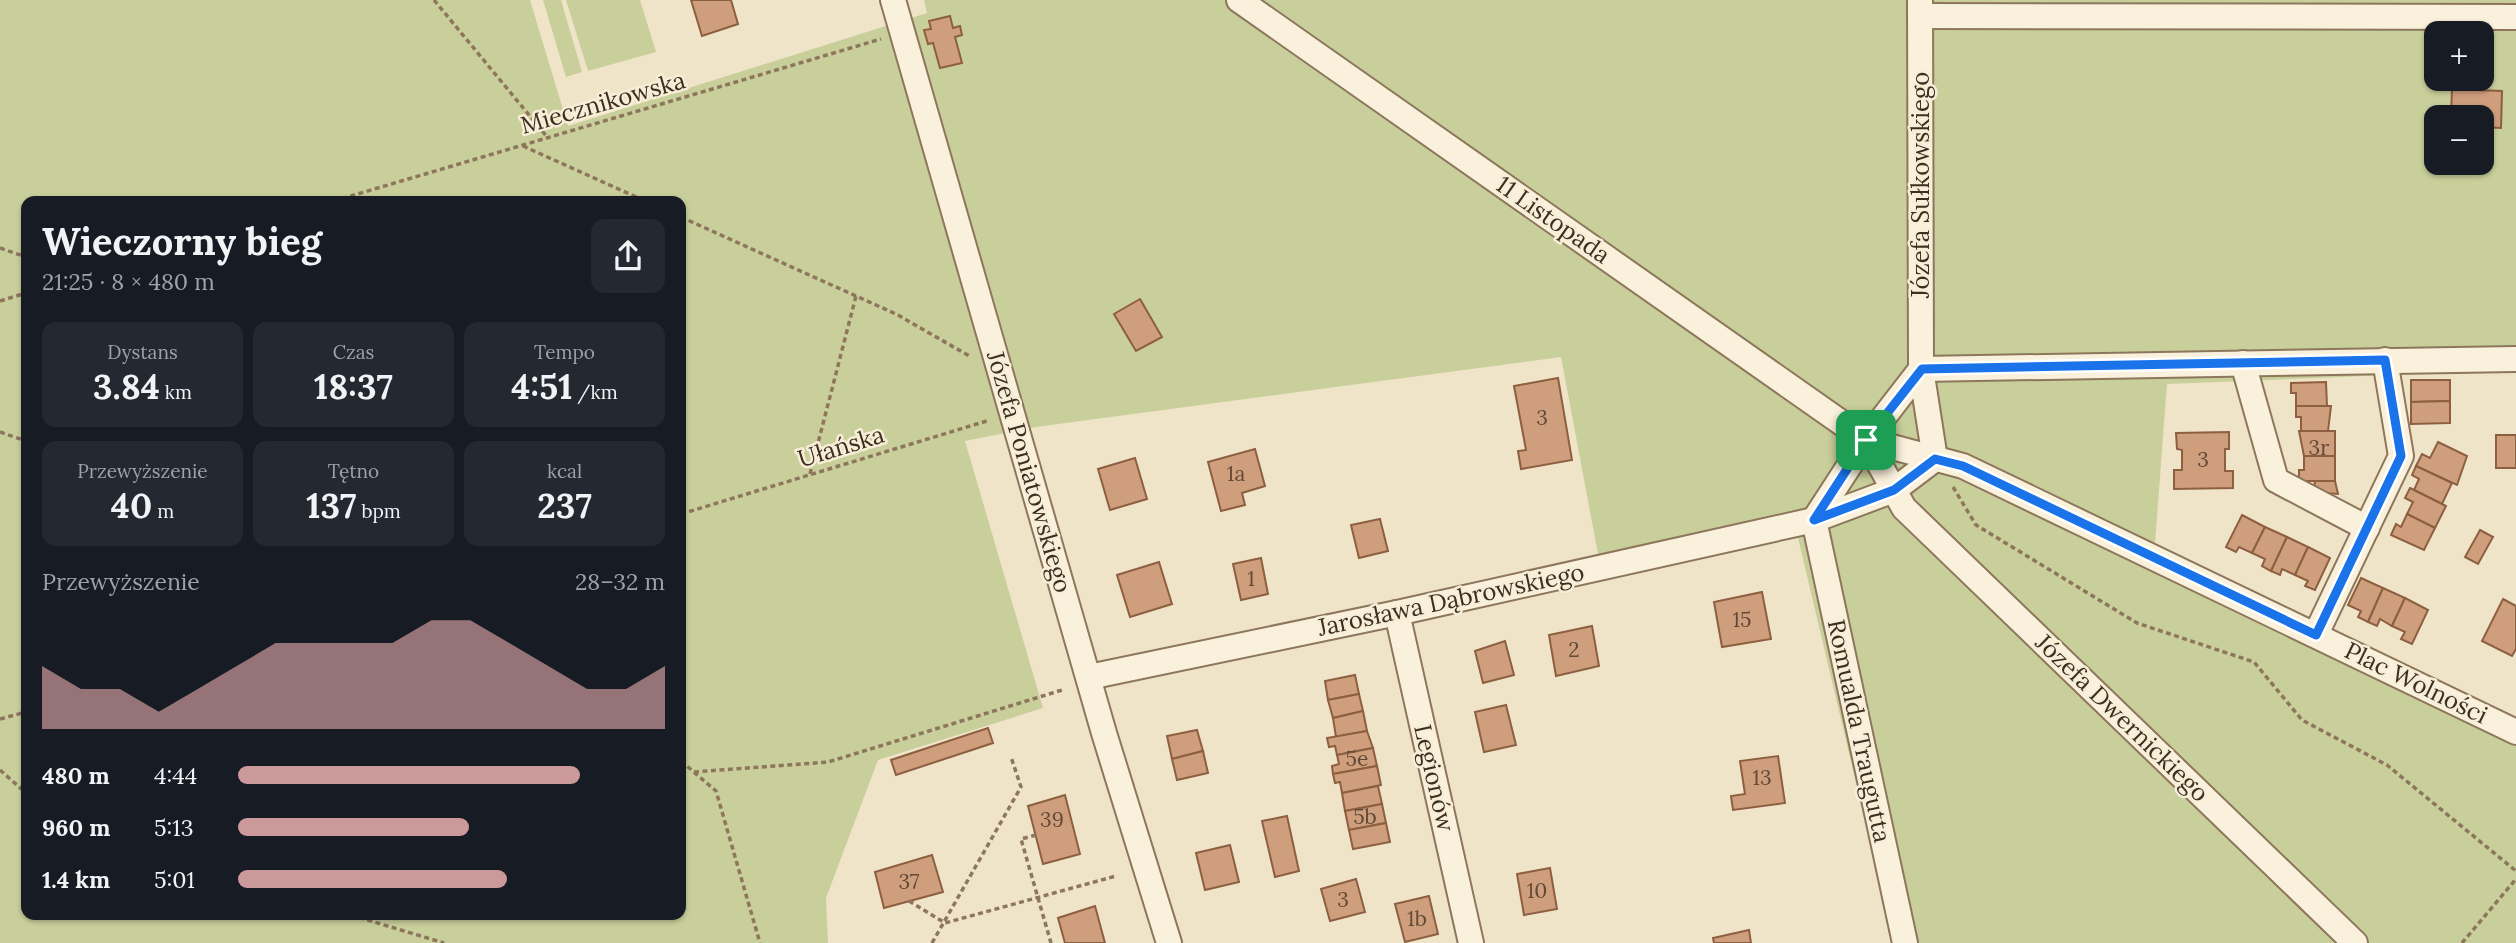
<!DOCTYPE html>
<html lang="pl">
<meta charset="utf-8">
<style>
body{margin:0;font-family:Lora,serif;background:#242831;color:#f1f3f6;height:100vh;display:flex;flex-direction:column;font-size:26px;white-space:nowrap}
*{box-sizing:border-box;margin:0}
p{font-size:23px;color:#9ea1a6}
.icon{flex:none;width:38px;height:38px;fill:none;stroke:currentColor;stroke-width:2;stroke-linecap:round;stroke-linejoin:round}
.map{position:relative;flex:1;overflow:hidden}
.side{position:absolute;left:21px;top:196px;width:665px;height:724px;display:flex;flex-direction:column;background:#171b24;border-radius:14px;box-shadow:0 2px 5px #0004}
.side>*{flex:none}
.buttons{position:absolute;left:2424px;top:21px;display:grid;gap:14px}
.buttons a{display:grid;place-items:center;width:70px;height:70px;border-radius:14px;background:#171b24;box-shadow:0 2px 5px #0004;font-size:35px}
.pin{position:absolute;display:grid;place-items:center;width:60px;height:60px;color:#fff;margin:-30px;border-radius:14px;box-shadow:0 4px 10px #0006}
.round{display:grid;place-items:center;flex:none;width:74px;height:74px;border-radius:14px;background:#242831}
.head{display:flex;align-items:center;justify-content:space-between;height:119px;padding:0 21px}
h1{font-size:38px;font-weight:800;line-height:52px}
.figures{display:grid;grid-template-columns:repeat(3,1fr);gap:10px;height:119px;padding:7px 21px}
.figures div{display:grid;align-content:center;border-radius:14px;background:#242831;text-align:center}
.figures b{font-size:35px;font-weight:800}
.figures small{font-size:19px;font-weight:400}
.figures p{font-size:19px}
.chart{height:196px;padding:14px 21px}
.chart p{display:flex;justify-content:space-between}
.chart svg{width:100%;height:126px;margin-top:7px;fill:#cc999b;opacity:.7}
ul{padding:0 21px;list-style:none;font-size:23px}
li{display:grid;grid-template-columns:112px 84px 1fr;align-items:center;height:52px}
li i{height:18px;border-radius:9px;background:#cc999b}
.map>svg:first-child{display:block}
.green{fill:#c9cf9b;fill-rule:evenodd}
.building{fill:#cf9f7d;stroke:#8d5f41;stroke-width:2}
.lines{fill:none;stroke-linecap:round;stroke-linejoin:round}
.minor-casing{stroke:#8d765c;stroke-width:28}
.path{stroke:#8d765c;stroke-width:3.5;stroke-dasharray:5 3.5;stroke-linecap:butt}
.minor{stroke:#faf1dc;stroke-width:24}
.route-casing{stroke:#fff;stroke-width:14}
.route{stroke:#1a73e8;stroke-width:9}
.labels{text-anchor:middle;stroke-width:5;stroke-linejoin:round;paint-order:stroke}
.number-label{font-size:21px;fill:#624a37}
.street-label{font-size:24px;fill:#3d2e20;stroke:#f7eed8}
</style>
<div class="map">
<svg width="2516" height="943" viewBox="0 0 2516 943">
<rect width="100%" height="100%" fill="#f0e4c8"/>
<g class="green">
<path d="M 0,0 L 530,0 L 568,126 L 927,13 L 924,0 L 2516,0 L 2516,370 L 2167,384 L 2154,557 L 2516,732 L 2516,943 L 1894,943 L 1798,538 L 1601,570 L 1561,357 L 1036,427 L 965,441 L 1043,708 L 878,760 L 826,898 L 828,943 L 0,943 ZM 2436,33 L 2482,33 L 2482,79 L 2436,79 ZM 2436,117 L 2482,117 L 2482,163 L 2436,163 ZM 26,201 L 681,201 L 681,915 L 26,915 Z"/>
<path d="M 543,0 L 561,0 L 582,72 L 566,77 Z"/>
<path d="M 566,0 L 640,0 L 656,52 L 588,71 Z"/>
</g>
<g class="building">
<path d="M 691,0 L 731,0 L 738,24 L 702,36 Z"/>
<path d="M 950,16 L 953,28 L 960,26 L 962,35 L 955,37 L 962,63 L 940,68 L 933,43 L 928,44 L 924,30 L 931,29 L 929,21 Z"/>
<path d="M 2452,89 L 2502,91 L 2501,128 L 2482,127 L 2482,117 L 2451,117 Z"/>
<path d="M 1140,299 L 1162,337 L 1136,351 L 1114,314 Z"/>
<path d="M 1558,378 L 1572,460 L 1521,469 L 1518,451 L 1526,450 L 1514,386 Z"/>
<path d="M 2411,380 L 2450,380 L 2450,401 L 2411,402 Z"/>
<path d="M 2326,382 L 2327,406 L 2296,406 L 2296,393 L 2291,393 L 2291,383 Z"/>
<path d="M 2450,401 L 2450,423 L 2411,424 L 2411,402 Z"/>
<path d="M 2296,406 L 2331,406 L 2328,431 L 2301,431 L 2301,417 L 2296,417 Z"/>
<path d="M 2299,431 L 2335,431 L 2335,456 L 2304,456 Z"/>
<path d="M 2229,432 L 2229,449 L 2225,449 L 2225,471 L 2233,471 L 2233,488 L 2174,489 L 2174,470 L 2182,470 L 2182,450 L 2177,449 L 2176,433 Z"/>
<rect x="2496" y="435" width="20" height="33"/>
<path d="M 2438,442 L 2467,456 L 2457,485 L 2416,466 L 2422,454 L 2430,458 Z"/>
<path d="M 1255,449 L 1265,486 L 1242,493 L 1245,505 L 1221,511 L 1208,462 Z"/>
<path d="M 2304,456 L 2335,456 L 2335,481 L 2299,481 L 2299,470 L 2304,470 Z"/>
<path d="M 1135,458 L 1147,499 L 1110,510 L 1098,469 Z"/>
<path d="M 2416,466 L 2452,483 L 2442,504 L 2414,490 L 2419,479 L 2412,475 Z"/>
<path d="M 2315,481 L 2335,481 L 2338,494 L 2325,493 L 2314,488 Z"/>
<path d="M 2410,488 L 2446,506 L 2435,528 L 2407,514 L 2413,502 L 2405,498 Z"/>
<path d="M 2407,514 L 2435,528 L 2424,550 L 2391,535 L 2396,524 L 2401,527 Z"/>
<path d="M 2242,515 L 2265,527 L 2252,553 L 2239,547 L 2236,552 L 2226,547 Z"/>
<path d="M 1380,519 L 1388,551 L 1359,558 L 1351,525 Z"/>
<path d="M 2265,527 L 2287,537 L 2271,571 L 2262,566 L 2265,559 L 2252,553 Z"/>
<path d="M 2480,530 L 2493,537 L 2478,564 L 2465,557 Z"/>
<path d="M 2287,537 L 2308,547 L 2295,575 L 2282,569 L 2280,575 L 2271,571 Z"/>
<path d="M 2308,547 L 2330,558 L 2315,590 L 2305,586 L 2308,581 L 2295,575 Z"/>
<path d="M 1261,558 L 1268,594 L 1241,600 L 1233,564 Z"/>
<path d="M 1159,562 L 1172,604 L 1130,617 L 1117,575 Z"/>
<path d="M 2361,578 L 2383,588 L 2368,622 L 2358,617 L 2361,611 L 2348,605 Z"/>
<path d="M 2383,588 L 2405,598 L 2392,626 L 2380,619 L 2377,626 L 2368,622 Z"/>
<path d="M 1762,592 L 1771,639 L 1722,647 L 1714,602 Z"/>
<path d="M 2405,598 L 2428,610 L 2412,644 L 2401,639 L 2405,632 L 2392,626 Z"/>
<path d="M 2503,599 L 2516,606 L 2516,649 L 2512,656 L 2482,641 Z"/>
<path d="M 1592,626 L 1599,666 L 1556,676 L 1549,635 Z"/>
<path d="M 1505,641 L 1514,675 L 1483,683 L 1475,651 Z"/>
<path d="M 1355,675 L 1359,694 L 1328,700 L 1325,681 Z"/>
<path d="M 1359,694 L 1363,711 L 1333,718 L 1328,700 Z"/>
<path d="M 1506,705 L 1516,745 L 1484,752 L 1475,712 Z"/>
<path d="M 1363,711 L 1367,731 L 1336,737 L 1333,718 Z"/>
<path d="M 988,728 L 993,743 L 896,775 L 891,760 Z"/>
<path d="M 1197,730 L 1203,751 L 1172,759 L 1167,736 Z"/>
<path d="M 1367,731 L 1373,748 L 1337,755 L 1335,746 L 1329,747 L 1327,738 Z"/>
<path d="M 1373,748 L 1377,766 L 1333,774 L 1332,766 L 1339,764 L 1337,755 Z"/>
<path d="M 1203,751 L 1208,773 L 1177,780 L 1172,759 Z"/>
<path d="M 1778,756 L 1785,803 L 1733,810 L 1731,796 L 1745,794 L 1740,761 Z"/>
<path d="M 1377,766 L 1381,785 L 1342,793 L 1340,782 L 1335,783 L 1333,774 Z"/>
<path d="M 1378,786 L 1382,804 L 1345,811 L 1342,793 Z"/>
<path d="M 1065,795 L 1080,854 L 1043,864 L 1028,806 Z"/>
<path d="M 1382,804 L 1386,823 L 1349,830 L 1345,811 Z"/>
<path d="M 1287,816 L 1299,871 L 1275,877 L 1262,821 Z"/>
<path d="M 1386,823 L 1390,842 L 1353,849 L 1349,830 Z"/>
<path d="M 1230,845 L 1239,882 L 1205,890 L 1196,853 Z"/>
<path d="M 932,855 L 943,892 L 884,908 L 875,872 Z"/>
<path d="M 1550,868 L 1557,909 L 1524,915 L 1517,874 Z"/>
<path d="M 1356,879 L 1365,912 L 1330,921 L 1321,889 Z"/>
<path d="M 1429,896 L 1438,934 L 1405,942 L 1395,904 Z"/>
<path d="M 1095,906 L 1105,943 L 1065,943 L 1058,918 Z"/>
<path d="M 1749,930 L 1751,943 L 1714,943 L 1713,938 Z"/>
</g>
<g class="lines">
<g class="minor-casing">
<g id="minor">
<path d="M 893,0 L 1104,733 L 1169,943"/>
<path d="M 1239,0 L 1866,440 L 1963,466 L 2516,732"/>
<path d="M 1920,0 L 1921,369 L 1935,459"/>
<path d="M 1921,16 L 2516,17"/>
<path d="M 2243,363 L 2276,480 L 2367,528"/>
<path d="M 1921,369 L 2516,359"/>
<path d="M 1866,440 L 1904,508 L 2355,943"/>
<path d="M 1397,613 L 1471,943"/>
<path d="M 2316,634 L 2401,456 L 2385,360"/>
<path d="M 1089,677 L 1397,613 L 1814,520 L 1894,490 L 1935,459"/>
<path d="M 1905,943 L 1814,520 L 1866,440 L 1921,369"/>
</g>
</g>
<g class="path">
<path d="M 434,0 L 548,138"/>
<path d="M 523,146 L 645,201"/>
<path d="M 334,201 L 881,39"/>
<path d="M 681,217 L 898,315 L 971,357"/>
<path d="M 0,248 L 26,257"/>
<path d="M 0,301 L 26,293"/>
<path d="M 0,432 L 26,441"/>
<path d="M 810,474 L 856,296"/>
<path d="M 1953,487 L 1976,525 L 2137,623 L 2254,662 L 2302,720 L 2387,765 L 2516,871"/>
<path d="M 681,514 L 990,420"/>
<path d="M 0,719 L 26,712"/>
<path d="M 681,761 L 716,791 L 760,943"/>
<path d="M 0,770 L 26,793"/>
<path d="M 694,772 L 828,762 L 1062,690"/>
<path d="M 1036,835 L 1021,839 L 1051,943"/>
<path d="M 909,901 L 945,923 L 1116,876"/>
<path d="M 351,915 L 444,943"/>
<path d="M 932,943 L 1021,787 L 1011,757"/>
<path d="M 2462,943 L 2516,879"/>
</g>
<use href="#minor" class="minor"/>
</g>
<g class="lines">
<g class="route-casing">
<path id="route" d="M 2385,360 L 2401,456 L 2316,635 L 1963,466 L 1935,459 L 1894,490 L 1814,520 L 1866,440 L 1922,369 Z"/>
</g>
<use href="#route" class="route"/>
</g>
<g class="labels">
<g class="number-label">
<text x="1542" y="425">3</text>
<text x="2319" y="455">3r</text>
<text x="2203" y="467">3</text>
<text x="1236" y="481">1a</text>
<text x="1251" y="586">1</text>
<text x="1742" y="627">15</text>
<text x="1574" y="657">2</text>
<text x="1357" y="766">5e</text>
<text x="1762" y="785">13</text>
<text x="1365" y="824">5b</text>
<text x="1052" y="827">39</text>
<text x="909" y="889">37</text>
<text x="1537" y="898">10</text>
<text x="1343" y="907">3</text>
<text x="1417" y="926">1b</text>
</g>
<g class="street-label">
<text transform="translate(603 103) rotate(-16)" y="8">Miecznikowska</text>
<text transform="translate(1921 185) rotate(-90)" y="8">Józefa Sułkowskiego</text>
<text transform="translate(1553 220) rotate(35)" y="8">11 Listopada</text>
<text transform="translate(841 447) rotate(-17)" y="8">Ułańska</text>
<text transform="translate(1029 472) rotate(74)" y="8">Józefa Poniatowskiego</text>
<text transform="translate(1451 600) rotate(-12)" y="8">Jarosława Dąbrowskiego</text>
<text transform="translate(2416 683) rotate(26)" y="8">Plac Wolności</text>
<text transform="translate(2122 718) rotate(44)" y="8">Józefa Dwernickiego</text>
<text transform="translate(1859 731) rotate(78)" y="8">Romualda Traugutta</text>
<text transform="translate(1434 778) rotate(77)" y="8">Legionów</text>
</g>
</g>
</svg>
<div class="buttons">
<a>+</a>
<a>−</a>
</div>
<div class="pin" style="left:1866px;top:440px;background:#1e9e55"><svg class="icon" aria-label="arrive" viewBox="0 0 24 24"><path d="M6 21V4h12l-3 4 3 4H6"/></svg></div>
<section class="side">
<div class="head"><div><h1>Wieczorny bieg</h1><p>21:25 · 8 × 480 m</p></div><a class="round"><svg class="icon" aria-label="share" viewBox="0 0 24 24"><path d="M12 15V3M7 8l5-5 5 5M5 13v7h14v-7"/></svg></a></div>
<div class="figures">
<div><p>Dystans</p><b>3.84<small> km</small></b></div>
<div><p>Czas</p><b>18:37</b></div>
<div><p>Tempo</p><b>4:51<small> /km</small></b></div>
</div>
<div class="figures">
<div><p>Przewyższenie</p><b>40<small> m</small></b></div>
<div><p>Tętno</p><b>137<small> bpm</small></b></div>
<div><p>kcal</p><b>237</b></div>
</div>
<div class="chart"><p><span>Przewyższenie</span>28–32 m</p>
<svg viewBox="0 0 160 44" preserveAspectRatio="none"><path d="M0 44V22L10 30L20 30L30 38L40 30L50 22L60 14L70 14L80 14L90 14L100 6L110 6L120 14L130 22L140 30L150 30L160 22V44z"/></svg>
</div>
<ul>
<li><b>480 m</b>4:44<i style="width:80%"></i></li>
<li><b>960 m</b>5:13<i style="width:54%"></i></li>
<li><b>1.4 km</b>5:01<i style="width:63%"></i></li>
</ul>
</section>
</div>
